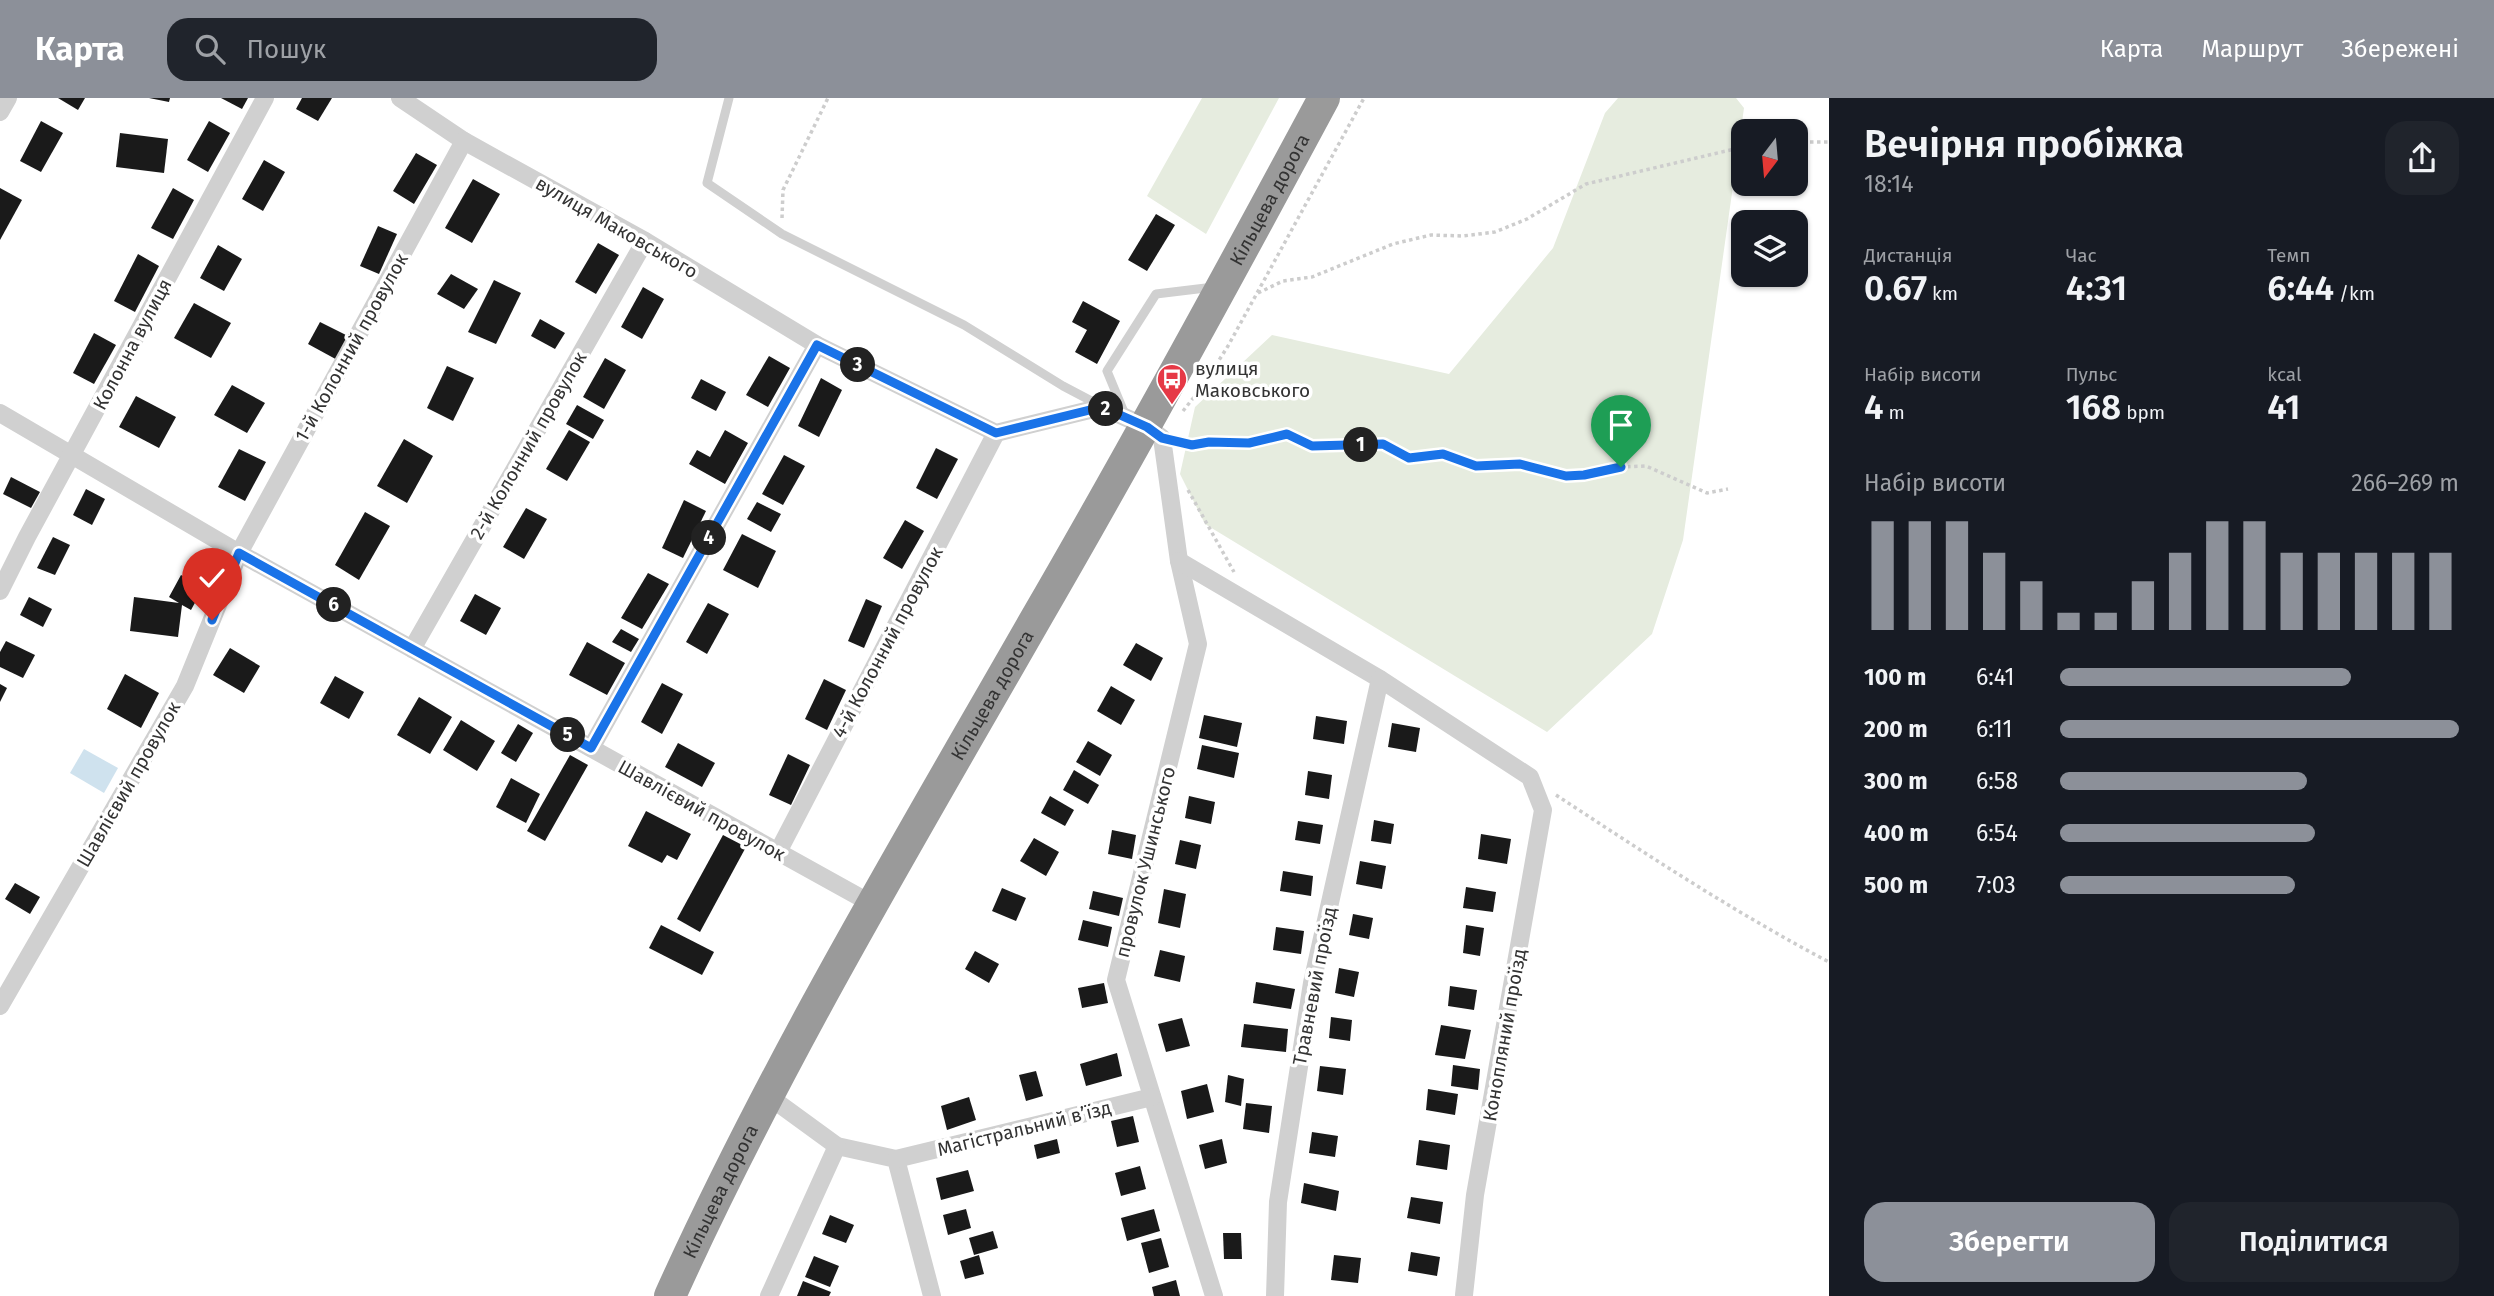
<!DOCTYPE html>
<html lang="uk">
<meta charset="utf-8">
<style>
body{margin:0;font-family:"Fira Sans",sans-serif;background:#20242c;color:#f1f3f6;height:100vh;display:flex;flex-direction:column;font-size:26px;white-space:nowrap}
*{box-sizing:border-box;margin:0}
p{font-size:23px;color:#9ea1a6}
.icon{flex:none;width:38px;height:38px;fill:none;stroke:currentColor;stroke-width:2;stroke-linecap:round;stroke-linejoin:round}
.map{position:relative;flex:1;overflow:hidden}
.sheet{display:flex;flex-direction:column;background:#171b24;width:665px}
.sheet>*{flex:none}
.needle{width:46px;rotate:196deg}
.buttons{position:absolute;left:1731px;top:21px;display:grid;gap:14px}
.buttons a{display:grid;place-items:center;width:77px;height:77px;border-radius:14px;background:#171b24;box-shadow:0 2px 5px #0004;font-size:35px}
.pin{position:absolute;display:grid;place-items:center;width:60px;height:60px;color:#fff;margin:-72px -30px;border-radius:50% 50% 50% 0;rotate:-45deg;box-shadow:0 0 7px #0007}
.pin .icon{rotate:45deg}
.km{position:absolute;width:35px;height:35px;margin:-18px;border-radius:50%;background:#222;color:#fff;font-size:19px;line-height:35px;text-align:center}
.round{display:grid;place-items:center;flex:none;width:74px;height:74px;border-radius:21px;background:#20242c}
.headline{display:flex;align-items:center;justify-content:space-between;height:119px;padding:0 35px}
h1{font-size:38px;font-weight:600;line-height:52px}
.metrics{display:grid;grid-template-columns:repeat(3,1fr);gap:10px;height:119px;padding:7px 35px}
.metrics div{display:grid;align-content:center}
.metrics b{font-size:35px;font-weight:600}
.metrics small{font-size:19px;font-weight:400}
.metrics p{font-size:19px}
.chart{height:196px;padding:14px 35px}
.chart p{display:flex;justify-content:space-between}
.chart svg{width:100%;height:126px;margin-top:7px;stroke:#8c9099;stroke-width:6}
.button{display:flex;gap:14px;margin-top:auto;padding:14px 35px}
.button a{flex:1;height:80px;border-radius:21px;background:#8c9099;color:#fff;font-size:28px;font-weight:600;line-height:80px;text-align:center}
.button a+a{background:#20242c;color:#f1f3f6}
ul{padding:0 35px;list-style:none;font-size:23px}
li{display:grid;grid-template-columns:112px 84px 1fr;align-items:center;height:52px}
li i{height:18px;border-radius:9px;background:#8c9099}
header{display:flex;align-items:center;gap:42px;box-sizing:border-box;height:98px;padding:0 35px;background:#8c9099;color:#fff}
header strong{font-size:33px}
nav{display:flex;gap:38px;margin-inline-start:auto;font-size:24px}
.search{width:490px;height:63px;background:#20242c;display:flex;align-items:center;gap:18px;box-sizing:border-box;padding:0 24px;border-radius:21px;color:#9ea1a6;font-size:26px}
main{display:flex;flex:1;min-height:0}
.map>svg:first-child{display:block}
.green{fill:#e6ecdf}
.water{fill:#cfe2ee}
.building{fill:#1a1a1a}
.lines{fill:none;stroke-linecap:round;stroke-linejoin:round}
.path{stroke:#cdcdcd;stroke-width:3.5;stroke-dasharray:3.5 3.5;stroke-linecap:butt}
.lane{stroke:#d0d0d0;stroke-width:9}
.street{stroke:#d0d0d0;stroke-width:18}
.highway{stroke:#9a9a9a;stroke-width:32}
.route-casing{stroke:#fff;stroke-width:14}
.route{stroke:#1a73e8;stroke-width:9}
.labels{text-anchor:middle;stroke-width:7;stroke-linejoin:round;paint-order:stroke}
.street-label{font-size:19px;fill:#333;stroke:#fff}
.poi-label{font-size:19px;fill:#333;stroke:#fff;text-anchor:start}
</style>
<header>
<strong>Карта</strong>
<div class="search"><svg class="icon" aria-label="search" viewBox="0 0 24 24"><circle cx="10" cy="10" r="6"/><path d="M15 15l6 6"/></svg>Пошук</div>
<nav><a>Карта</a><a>Маршрут</a><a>Збережені</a></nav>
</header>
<main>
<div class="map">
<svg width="1829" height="1198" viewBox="0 0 1829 1198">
<rect width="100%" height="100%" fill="#fff"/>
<g class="green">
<path d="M 1202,0 L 1279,0 L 1206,136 L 1147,98 Z"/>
<path d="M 1618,0 L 1736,0 L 1744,10 L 1683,442 L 1652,536 L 1547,634 L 1205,426 L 1180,376 L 1195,309 L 1272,237 L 1449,276 L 1553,150 L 1605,15 Z"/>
</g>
<path class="water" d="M 84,651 L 118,670 L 104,695 L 70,675 Z"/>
<g class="building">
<path d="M 58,0 L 85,0 L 78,12 Z"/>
<path d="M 149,0 L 170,0 L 169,4 Z"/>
<path d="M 221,0 L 248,0 L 242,11 Z"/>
<path d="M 302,0 L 332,0 L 318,23 L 296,11 Z"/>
<path d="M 41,23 L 63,35 L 41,74 L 20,63 Z"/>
<path d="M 209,23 L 230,35 L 208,74 L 187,62 Z"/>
<path d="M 120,35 L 168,41 L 164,75 L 116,69 Z"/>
<path d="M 416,55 L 437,67 L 414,106 L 393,93 Z"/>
<path d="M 264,62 L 285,74 L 263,113 L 242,101 Z"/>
<path d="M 473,81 L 500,96 L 472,145 L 445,130 Z"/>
<path d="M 0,90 L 22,102 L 0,142 Z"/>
<path d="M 173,90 L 194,102 L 173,141 L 151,130 Z"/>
<path d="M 1156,116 L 1175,127 L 1147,173 L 1128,162 Z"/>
<path d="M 378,128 L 397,136 L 379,176 L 360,168 Z"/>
<path d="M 598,145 L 619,157 L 596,196 L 575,184 Z"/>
<path d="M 218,147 L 242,161 L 224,193 L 200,180 Z"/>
<path d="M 138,156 L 159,168 L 135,214 L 114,203 Z"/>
<path d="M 451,176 L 478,191 L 464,211 L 437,196 Z"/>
<path d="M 494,182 L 521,195 L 496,246 L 468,234 Z"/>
<path d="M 643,189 L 664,201 L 642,241 L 621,229 Z"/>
<path d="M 1083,203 L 1120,223 L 1097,266 L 1075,254 L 1087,232 L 1072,224 Z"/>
<path d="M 194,205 L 231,225 L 211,260 L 174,240 Z"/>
<path d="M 540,221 L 565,235 L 555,251 L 531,238 Z"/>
<path d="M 320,224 L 356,242 L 341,264 L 308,246 Z"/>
<path d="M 94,235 L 116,247 L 94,286 L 73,275 Z"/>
<path d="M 769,258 L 790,270 L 768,309 L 746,297 Z"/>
<path d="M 605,260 L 626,272 L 604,311 L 583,299 Z"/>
<path d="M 447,268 L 474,280 L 453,323 L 427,310 Z"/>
<path d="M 821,280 L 842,292 L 819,339 L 798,328 Z"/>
<path d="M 701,281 L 726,294 L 716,313 L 691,300 Z"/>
<path d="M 232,287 L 265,305 L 247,335 L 214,317 Z"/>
<path d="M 136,298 L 176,319 L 159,350 L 119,329 Z"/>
<path d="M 577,307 L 604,322 L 593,341 L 566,326 Z"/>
<path d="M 569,332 L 590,344 L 567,383 L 546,371 Z"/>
<path d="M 725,332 L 748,345 L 725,386 L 689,366 L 697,352 L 710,359 Z"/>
<path d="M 404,341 L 433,358 L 407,405 L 377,388 Z"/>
<path d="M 936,350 L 958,361 L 937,401 L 916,390 Z"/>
<path d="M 239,351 L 266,364 L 245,403 L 218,389 Z"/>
<path d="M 784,357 L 805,368 L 783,407 L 762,396 Z"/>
<path d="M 11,379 L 40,394 L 31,410 L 3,396 Z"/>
<path d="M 86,391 L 105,401 L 92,427 L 73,417 Z"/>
<path d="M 684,402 L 706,413 L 683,460 L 662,450 Z"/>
<path d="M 757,404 L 781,416 L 771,434 L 747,421 Z"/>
<path d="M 526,410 L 547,421 L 524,461 L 503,449 Z"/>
<path d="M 365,414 L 390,428 L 359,482 L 335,467 Z"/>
<path d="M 905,422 L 924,433 L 902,471 L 883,460 Z"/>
<path d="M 742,436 L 776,453 L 758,490 L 723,472 Z"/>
<path d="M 53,439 L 70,447 L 55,477 L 37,470 Z"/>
<path d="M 648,475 L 669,486 L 642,531 L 621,520 Z"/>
<path d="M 181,477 L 203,490 L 191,512 L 182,507 L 178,539 L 130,533 L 134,499 L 179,505 L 169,499 Z"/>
<path d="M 475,496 L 501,510 L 486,537 L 460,523 Z"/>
<path d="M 29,499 L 52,511 L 43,529 L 20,517 Z"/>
<path d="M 866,501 L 882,508 L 864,550 L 848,543 Z"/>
<path d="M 708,505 L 729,516 L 707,556 L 686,544 Z"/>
<path d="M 621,531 L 639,541 L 631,554 L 612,544 Z"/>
<path d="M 6,543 L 35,557 L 23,580 L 0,569 L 0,554 Z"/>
<path d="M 587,544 L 625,565 L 607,597 L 569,577 Z"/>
<path d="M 1136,545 L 1163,560 L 1151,583 L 1123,567 Z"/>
<path d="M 230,550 L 260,568 L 244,595 L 213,577 Z"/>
<path d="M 125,576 L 159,595 L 141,630 L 107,611 Z"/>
<path d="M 335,578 L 364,594 L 349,621 L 320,605 Z"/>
<path d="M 824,581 L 846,592 L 827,632 L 805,621 Z"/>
<path d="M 662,585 L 683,596 L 662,636 L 641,624 Z"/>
<path d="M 0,586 L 7,590 L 0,604 Z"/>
<path d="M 1111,588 L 1135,602 L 1121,627 L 1097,613 Z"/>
<path d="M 419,599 L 452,619 L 430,656 L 397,637 Z"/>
<path d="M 1204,617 L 1242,625 L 1237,649 L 1199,640 Z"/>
<path d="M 1316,618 L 1347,623 L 1344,646 L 1313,641 Z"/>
<path d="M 461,622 L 495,643 L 477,673 L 443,652 Z"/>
<path d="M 1392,625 L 1420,630 L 1416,654 L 1388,649 Z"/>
<path d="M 518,626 L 533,635 L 516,664 L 501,655 Z"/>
<path d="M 1088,643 L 1112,657 L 1100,678 L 1076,664 Z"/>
<path d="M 678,645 L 715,665 L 702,689 L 665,669 Z"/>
<path d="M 1202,647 L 1239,655 L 1234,680 L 1197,671 Z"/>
<path d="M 788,656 L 810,667 L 791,707 L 769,697 Z"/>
<path d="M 570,657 L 588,667 L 545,743 L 527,733 Z"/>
<path d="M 1074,672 L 1099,687 L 1088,706 L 1063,692 Z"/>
<path d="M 1308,673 L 1332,677 L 1329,701 L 1305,697 Z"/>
<path d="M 511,680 L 540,696 L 526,725 L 496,709 Z"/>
<path d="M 1050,698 L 1074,712 L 1065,728 L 1041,715 Z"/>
<path d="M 1189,698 L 1215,704 L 1211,726 L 1185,720 Z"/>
<path d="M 646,713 L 691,736 L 677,762 L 667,757 L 662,765 L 628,748 Z"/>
<path d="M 1374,722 L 1394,726 L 1391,746 L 1371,743 Z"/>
<path d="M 1298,723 L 1323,727 L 1320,746 L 1295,742 Z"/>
<path d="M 1112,732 L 1136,737 L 1132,761 L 1108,756 Z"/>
<path d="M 1481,736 L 1511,741 L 1507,766 L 1478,761 Z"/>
<path d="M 723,737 L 746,749 L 700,834 L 677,821 Z"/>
<path d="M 1034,740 L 1059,754 L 1046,778 L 1020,763 Z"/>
<path d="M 1180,742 L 1201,747 L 1196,771 L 1175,766 Z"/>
<path d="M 1360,763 L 1386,768 L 1382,791 L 1356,786 Z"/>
<path d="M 1283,773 L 1313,778 L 1311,798 L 1280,793 Z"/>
<path d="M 15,785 L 40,799 L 30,816 L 5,801 Z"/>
<path d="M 1466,789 L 1496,794 L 1493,814 L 1463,810 Z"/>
<path d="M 1002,790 L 1026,800 L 1016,823 L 992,813 Z"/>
<path d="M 1164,791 L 1186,796 L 1180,830 L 1158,825 Z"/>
<path d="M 1093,793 L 1123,800 L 1119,818 L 1089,811 Z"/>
<path d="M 1353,816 L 1373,820 L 1369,841 L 1349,837 Z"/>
<path d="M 1083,822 L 1112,829 L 1108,849 L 1078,842 Z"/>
<path d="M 661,827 L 714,854 L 702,877 L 649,850 Z"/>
<path d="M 1466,827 L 1484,830 L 1480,858 L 1463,855 Z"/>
<path d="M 1276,829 L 1304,833 L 1301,856 L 1273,852 Z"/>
<path d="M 1160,852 L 1185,858 L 1180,884 L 1154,878 Z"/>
<path d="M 975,853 L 999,866 L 989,885 L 965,871 Z"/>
<path d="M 1339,870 L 1359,874 L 1354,899 L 1335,895 Z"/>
<path d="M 1256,884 L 1295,891 L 1291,911 L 1253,905 Z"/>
<path d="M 1104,885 L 1108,905 L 1082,910 L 1078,890 Z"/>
<path d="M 1450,888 L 1477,892 L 1474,912 L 1448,908 Z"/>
<path d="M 1331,919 L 1352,922 L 1350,943 L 1329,940 Z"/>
<path d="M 1182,920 L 1190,948 L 1166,954 L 1158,926 Z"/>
<path d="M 1244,926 L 1288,931 L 1286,954 L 1241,949 Z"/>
<path d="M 1441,927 L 1471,932 L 1465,961 L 1435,957 Z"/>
<path d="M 1117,955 L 1122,978 L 1086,988 L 1080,966 Z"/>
<path d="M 1453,967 L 1480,971 L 1478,992 L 1451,988 Z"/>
<path d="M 1320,968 L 1346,971 L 1343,997 L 1317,993 Z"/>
<path d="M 1036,973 L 1043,998 L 1026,1003 L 1019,977 Z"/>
<path d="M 1228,977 L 1244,981 L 1241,1008 L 1225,1004 Z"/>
<path d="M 1207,986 L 1214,1014 L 1187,1021 L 1181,993 Z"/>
<path d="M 1428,991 L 1458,996 L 1455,1017 L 1426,1012 Z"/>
<path d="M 969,999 L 976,1022 L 947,1032 L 941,1008 Z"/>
<path d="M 1246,1005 L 1272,1008 L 1269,1035 L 1243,1031 Z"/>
<path d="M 1133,1018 L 1139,1044 L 1117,1049 L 1111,1023 Z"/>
<path d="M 1312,1034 L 1338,1038 L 1335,1059 L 1309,1055 Z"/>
<path d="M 1057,1041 L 1060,1055 L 1037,1061 L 1034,1047 Z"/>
<path d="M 1222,1041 L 1227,1065 L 1205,1071 L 1199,1047 Z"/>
<path d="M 1419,1042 L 1450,1047 L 1447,1072 L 1416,1067 Z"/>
<path d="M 1140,1068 L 1146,1091 L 1121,1098 L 1115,1075 Z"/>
<path d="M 968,1072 L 974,1093 L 941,1102 L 936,1080 Z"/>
<path d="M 1304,1085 L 1339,1093 L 1336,1113 L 1301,1105 Z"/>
<path d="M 1411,1099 L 1443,1104 L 1440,1126 L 1407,1120 Z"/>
<path d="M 966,1111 L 971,1130 L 948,1137 L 943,1117 Z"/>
<path d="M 1154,1111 L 1160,1133 L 1127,1143 L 1121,1120 Z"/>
<path d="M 830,1117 L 854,1127 L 846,1145 L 822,1136 Z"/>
<path d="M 993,1133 L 998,1150 L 974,1157 L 969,1140 Z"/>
<path d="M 1223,1135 L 1241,1135 L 1242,1161 L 1224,1161 Z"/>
<path d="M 1161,1140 L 1169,1169 L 1149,1175 L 1141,1145 Z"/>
<path d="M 1411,1154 L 1440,1159 L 1437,1178 L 1408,1173 Z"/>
<path d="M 979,1157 L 984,1176 L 965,1181 L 960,1163 Z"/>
<path d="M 1334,1157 L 1361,1160 L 1358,1185 L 1331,1182 Z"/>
<path d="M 814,1158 L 839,1168 L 830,1189 L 805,1179 Z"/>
<path d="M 1176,1182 L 1180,1198 L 1154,1198 L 1152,1189 Z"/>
<path d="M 803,1183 L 831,1194 L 829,1198 L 797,1198 Z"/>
</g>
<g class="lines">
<g class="path">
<path d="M 1796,44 L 1829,44"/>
<path d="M 782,120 L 783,92 L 828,0"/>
<path d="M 1258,195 L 1283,183 L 1312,179 L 1393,146 L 1431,137 L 1463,138 L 1495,134 L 1527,121 L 1586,86 L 1743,49"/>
<path d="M 1183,313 L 1202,289 L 1228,248 L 1364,0"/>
<path d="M 1178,343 L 1192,347 L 1209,344 L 1249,345 L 1287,336 L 1313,348 L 1383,346 L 1409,360 L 1443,356 L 1476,368 L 1520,366 L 1566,378 L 1584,377 L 1621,369 L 1646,368 L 1707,395 L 1728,391"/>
<path d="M 1188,392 L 1234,474"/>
<path d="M 1556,697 C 1646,756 1734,814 1829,864"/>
</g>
<g class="lane">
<path d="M 729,0 L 707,85 L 782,136 L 964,227 L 1063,288 L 1101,308"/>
<path d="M 1126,319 L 1107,273 L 1156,196 L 1214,189"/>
</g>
<g class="street">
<path d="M 400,0 L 464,43 L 645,143 L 817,247 L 996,335 L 1102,309 L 1147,329 L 1162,340 L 1179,463 L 1198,546 L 1116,882 L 1214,1198"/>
<path d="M 0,14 L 8,0"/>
<path d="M 0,315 L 239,455 L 872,806"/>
<path d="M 1179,463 L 1380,581 L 1530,679 L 1543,712 L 1475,1097 L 1464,1197"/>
<path d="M 0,493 L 27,439 L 265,0"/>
<path d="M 412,551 L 645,143"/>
<path d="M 591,650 L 817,247"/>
<path d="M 778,754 L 996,335"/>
<path d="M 0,908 L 185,588 L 239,455 L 464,43"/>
<path d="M 767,997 L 837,1048 L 896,1061 L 932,1198"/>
<path d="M 896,1061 L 1152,999"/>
<path d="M 769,1198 L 837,1048"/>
<path d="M 1275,1198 L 1278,1104 L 1312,885 L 1380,581"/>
</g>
<path class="highway" id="s1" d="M 670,1198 C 776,964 908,744 1035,522 C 1135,350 1230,175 1324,0"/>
</g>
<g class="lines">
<g class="route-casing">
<path id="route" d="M 212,522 L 239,455 L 591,650 L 817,247 L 996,335 L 1102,309 L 1147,329 L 1162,340 L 1192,347 L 1209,344 L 1249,345 L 1287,336 L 1312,348 L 1383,346 L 1409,360 L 1443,356 L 1476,368 L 1520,366 L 1566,378 L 1584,377 L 1621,369"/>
</g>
<use href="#route" class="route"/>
</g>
<defs>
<g id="bus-pin" transform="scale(1.575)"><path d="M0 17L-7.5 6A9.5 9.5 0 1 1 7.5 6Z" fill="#e63946" stroke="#fff"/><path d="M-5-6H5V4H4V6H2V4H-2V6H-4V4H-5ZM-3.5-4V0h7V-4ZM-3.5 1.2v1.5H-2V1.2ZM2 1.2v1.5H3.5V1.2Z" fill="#fff"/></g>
</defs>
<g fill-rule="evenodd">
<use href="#bus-pin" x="1172" y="281"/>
</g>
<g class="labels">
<g class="street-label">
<text dy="7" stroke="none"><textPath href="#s1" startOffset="1250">Кільцева дорога</textPath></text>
<text transform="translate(617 129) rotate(30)" y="7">вулиця Маковського</text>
<text transform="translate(132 246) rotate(-62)" y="7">Колонна вулиця</text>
<text transform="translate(351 249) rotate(-61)" y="7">1-й Колонний провулок</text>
<text transform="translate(528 347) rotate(-60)" y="7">2-й Колонний провулок</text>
<text transform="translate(887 544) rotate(-62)" y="7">4-й Колонний провулок</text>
<text dy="7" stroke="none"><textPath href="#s1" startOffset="682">Кільцева дорога</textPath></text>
<text transform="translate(128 686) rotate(-60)" y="7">Шавлієвий провулок</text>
<text transform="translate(702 712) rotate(29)" y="7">Шавлієвий провулок</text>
<text transform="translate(1145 764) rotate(-76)" y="7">провулок Ушинського</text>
<text transform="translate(1314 888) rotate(-79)" y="7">Травневий проїзд</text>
<text transform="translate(1504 937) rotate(-80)" y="7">Конопляний проїзд</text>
<text transform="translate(1024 1030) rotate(-14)" y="7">Магістральний в’їзд</text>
<text dy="7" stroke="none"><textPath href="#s1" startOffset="116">Кільцева дорога</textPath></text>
</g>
<g class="poi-label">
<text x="1195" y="277">вулиця<tspan x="1195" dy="22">Маковського</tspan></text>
</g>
</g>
</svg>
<div class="buttons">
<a><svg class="needle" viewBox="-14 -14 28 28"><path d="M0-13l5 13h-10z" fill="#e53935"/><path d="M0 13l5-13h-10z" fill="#9ea1a6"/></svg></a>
<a><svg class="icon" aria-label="layers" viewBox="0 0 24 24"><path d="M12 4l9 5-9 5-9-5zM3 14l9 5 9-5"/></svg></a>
</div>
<div class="pin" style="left:1621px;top:369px;background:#1e9e55"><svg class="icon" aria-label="arrive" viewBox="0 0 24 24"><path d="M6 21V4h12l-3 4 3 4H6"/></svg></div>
<div class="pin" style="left:212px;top:522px;background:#d93025"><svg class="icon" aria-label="check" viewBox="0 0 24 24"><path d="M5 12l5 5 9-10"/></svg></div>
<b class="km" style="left:1361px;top:347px">1</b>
<b class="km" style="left:1106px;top:311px">2</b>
<b class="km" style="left:858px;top:267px">3</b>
<b class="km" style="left:709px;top:440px">4</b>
<b class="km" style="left:568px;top:637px">5</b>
<b class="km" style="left:334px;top:507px">6</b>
</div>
<section class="sheet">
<div class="headline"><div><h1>Вечірня пробіжка</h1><p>18:14</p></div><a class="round"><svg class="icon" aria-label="share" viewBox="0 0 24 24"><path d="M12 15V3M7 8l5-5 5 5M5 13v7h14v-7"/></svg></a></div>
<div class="metrics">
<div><p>Дистанція</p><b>0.67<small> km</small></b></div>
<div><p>Час</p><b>4:31</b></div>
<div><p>Темп</p><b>6:44<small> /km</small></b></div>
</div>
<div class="metrics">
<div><p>Набір висоти</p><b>4<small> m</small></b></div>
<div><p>Пульс</p><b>168<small> bpm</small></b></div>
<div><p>kcal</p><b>41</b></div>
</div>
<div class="chart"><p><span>Набір висоти</span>266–269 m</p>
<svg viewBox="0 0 160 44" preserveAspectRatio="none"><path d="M5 44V6M15 44V6M25 44V6M35 44V17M45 44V27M55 44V38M65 44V38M75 44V27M85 44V17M95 44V6M105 44V6M115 44V17M125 44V17M135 44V17M145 44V17M155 44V17"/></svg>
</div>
<ul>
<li><b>100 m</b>6:41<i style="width:73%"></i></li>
<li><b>200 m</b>6:11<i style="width:100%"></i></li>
<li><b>300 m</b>6:58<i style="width:62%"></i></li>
<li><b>400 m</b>6:54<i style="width:64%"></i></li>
<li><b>500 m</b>7:03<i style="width:59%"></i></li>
</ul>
<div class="button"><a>Зберегти</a><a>Поділитися</a></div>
</section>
</main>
